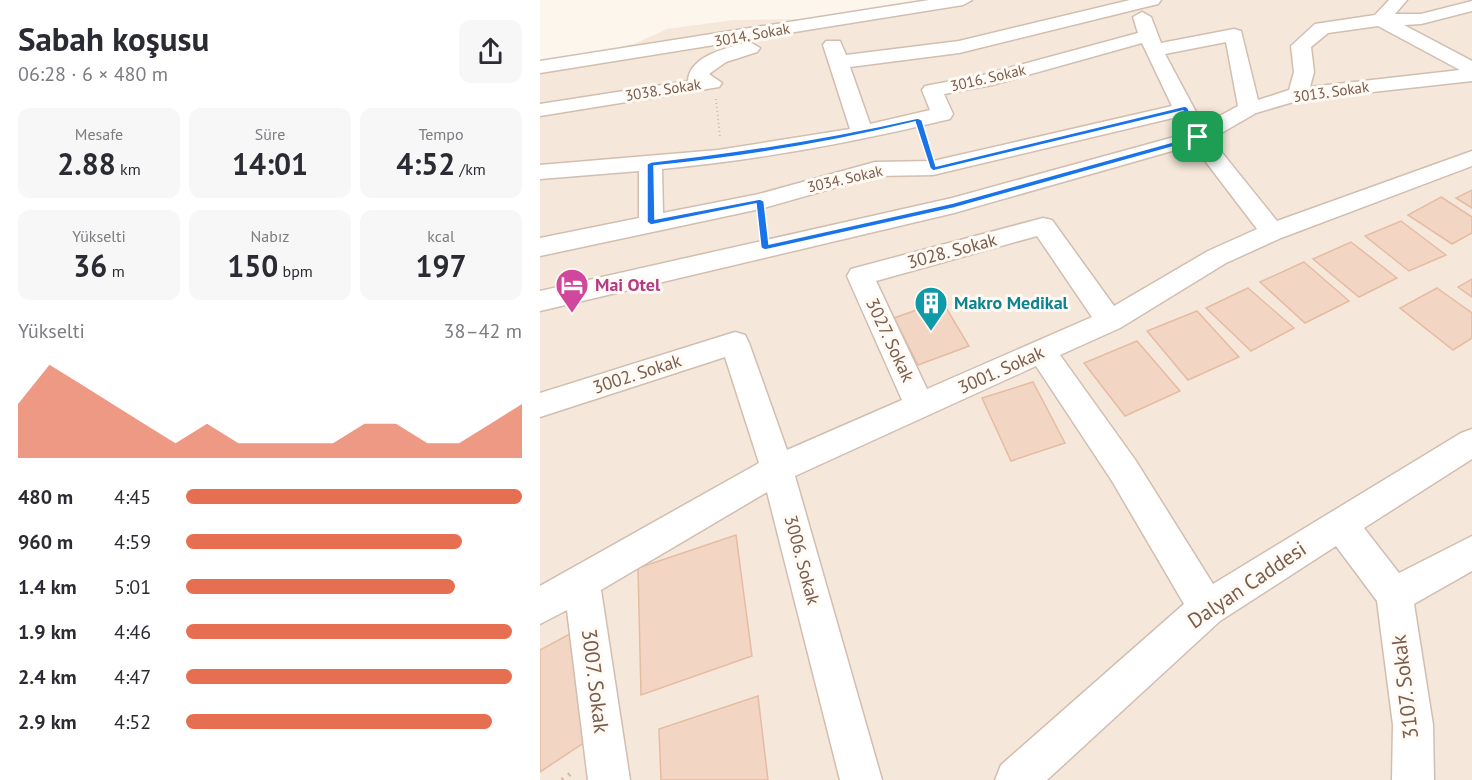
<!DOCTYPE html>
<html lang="tr">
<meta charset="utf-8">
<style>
body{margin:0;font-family:"PT Sans",sans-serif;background:#f7f7f7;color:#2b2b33;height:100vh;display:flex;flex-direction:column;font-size:22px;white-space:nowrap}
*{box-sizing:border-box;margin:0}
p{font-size:20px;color:#7c7c81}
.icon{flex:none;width:33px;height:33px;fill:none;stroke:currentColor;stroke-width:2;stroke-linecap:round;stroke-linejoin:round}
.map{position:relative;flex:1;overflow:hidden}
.panel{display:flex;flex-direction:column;background:#fff;width:540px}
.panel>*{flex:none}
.pin{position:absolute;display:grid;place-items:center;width:51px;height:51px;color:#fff;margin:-26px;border-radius:12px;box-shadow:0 3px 9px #0006}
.round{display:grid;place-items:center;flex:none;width:63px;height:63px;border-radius:12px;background:#f7f7f7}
.head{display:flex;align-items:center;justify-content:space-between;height:102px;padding:0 18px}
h1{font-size:33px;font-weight:700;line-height:45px}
.metrics{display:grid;grid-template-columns:repeat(3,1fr);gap:9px;height:102px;padding:6px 18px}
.metrics div{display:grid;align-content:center;border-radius:12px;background:#f7f7f7;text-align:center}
.metrics b{font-size:30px;font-weight:700}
.metrics small{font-size:16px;font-weight:400}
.metrics p{font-size:16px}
.chart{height:168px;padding:12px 18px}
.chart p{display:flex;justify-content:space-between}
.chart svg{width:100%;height:108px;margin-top:6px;fill:#e76f51;opacity:.7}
ul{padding:0 18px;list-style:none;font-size:20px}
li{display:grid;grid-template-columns:96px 72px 1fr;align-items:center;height:45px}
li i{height:15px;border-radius:8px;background:#e76f51}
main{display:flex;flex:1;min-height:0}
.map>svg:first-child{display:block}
.residential{fill:#f5e8da}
.building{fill:#f3d5c3;stroke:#e6bba3;stroke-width:1.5}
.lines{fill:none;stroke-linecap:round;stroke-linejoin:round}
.minor-casing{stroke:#d1beb0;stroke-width:3}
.path-far1{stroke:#d9b8a5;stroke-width:2;stroke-dasharray:1 3;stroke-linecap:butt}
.path{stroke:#d9b8a5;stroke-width:4.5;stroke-dasharray:2 6;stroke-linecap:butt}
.minor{fill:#fff;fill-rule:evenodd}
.route{fill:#1a73e8;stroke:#fff;stroke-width:1.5;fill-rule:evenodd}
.labels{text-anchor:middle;stroke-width:6;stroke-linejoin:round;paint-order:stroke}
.far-street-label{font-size:15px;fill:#7a5c4d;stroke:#fffaf3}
.street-label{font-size:18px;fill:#7a5c4d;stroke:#fffaf3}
.hotel-label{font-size:18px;font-weight:bold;fill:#b23c85;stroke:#fffaf3;text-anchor:start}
.culture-label{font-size:18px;font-weight:bold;fill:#0d838f;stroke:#fffaf3;text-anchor:start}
.near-street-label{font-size:21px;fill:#7a5c4d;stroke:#fffaf3}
</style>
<main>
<section class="panel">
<div class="head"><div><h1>Sabah koşusu</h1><p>06:28 · 6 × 480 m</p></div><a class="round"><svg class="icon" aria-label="share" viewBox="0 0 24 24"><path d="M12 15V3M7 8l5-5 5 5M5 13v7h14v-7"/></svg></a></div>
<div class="metrics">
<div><p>Mesafe</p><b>2.88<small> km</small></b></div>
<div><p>Süre</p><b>14:01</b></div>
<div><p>Tempo</p><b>4:52<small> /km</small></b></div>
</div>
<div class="metrics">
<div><p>Yükselti</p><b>36<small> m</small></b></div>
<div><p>Nabız</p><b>150<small> bpm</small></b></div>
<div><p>kcal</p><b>197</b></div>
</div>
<div class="chart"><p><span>Yükselti</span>38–42 m</p>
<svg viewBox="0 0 160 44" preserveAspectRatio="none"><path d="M0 44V22L10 6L20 14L30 22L40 30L50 38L60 30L70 38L80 38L90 38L100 38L110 30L120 30L130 38L140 38L150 30L160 22V44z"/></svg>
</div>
<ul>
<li><b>480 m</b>4:45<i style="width:100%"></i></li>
<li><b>960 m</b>4:59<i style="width:82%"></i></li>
<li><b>1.4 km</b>5:01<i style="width:80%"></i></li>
<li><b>1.9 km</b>4:46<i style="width:97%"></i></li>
<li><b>2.4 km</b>4:47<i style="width:97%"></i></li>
<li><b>2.9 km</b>4:52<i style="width:91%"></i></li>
</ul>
</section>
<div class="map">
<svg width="932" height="780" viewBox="0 0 932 780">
<rect width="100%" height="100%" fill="#fdf6ec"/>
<path class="residential" d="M 400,0 L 932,0 L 932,780 L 0,780 L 0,64 L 51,55 L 96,43 L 127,29 L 193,20 L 269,19 Z"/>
<g class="building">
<path d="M 932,190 L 932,208 L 916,198 Z"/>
<path d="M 901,197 L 932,217 L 932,233 L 912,244 L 868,215 Z"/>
<path d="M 861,221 L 906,255 L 869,271 L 825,236 Z"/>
<path d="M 811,242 L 857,278 L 819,297 L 773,259 Z"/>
<path d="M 764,262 L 809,301 L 765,323 L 720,282 Z"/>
<path d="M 932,279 L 932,297 L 918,287 Z"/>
<path d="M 708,288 L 754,328 L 711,351 L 666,308 Z"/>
<path d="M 897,288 L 932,313 L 932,338 L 913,350 L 860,308 Z"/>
<path d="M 402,301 L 429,346 L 378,365 L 354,318 Z"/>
<path d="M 657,311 L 699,357 L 648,380 L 607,331 Z"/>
<path d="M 597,341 L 640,391 L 585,416 L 544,363 Z"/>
<path d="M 493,382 L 525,443 L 471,461 L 442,398 Z"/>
<path d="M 196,535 L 212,656 L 101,695 L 98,568 Z"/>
<path d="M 39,629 L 45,742 L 0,772 L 0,650 Z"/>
<path d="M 218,696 L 228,780 L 121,780 L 119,729 Z"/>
</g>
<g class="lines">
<g class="minor-casing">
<g id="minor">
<path d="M 389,0 L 432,0 L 423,5 L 0,73 L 0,61 Z"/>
<path d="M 590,0 L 621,0 L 618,4 L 419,53 L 310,67 L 330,124 L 390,110 L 382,90 L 385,86 L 443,75 L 598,33 L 593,17 L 602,12 L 611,17 L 621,43 L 694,29 L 701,31 L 718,100 L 749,90 L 754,72 L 751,46 L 775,24 L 835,15 L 849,0 L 867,0 L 855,14 L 881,14 L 932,1 L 932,11 L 881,24 L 864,25 L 932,61 L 932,81 L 760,100 L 716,113 L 671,139 L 737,221 L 932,151 L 932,166 L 741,238 L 686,263 L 580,328 L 520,355 L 596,461 L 673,584 L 921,433 L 932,429 L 932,459 L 824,528 L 859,573 L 932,536 L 932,571 L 874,604 L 893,725 L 894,780 L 852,780 L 853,725 L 837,601 L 796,546 L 680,621 L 507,780 L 455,780 L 461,765 L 644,604 L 572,481 L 496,366 L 255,476 L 342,780 L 300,780 L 227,492 L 61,590 L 90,780 L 48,780 L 27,610 L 0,624 L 0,586 L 219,463 L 185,357 L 0,417 L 0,393 L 195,332 L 205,335 L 209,343 L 247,450 L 362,400 L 307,276 L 311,269 L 503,218 L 512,220 L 574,306 L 668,251 L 717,229 L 653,145 L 414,213 L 0,311 L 0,291 L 412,198 L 645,134 L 637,117 L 393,175 L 336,176 L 220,209 L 0,256 L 0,238 L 99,218 L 99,171 L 0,179 L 0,165 L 178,150 L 310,129 L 283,45 L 286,41 L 300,41 L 306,55 L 419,41 ZM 838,26 L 920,70 L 770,87 L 774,72 L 771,47 L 788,33 ZM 686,42 L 698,106 L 663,125 L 625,54 ZM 602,43 L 632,106 L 393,161 L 335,162 L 219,194 L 123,213 L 122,169 C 219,160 315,142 410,119 L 413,114 L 404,94 L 452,85 ZM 497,236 L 552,317 L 387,389 L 336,281 Z"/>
<path d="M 210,42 L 220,48 L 217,52 L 186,62 L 169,74 L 182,83 L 179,87 L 0,116 L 0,104 L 148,81 C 149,55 190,47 210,42 Z"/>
</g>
</g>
<path class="path-far1" d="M 176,99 L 180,137"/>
<path class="path" d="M 22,780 L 34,771"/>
<use href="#minor" class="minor"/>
</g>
<path class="route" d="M 645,106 L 648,108 L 661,139 L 414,208 L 225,250 L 221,248 L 216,204 L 111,225 L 107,222 L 107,164 L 111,162 C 201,152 290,138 378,118 L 382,120 L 396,166 ZM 643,111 L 654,136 L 413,203 L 229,244 L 224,201 L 220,199 L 115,219 L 114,166 C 203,157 289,143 375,122 L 390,168 L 393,171 Z"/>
<defs>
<g id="hotel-pin" transform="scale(1.725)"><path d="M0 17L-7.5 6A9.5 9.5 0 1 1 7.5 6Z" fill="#d1479c" stroke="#fffaf3"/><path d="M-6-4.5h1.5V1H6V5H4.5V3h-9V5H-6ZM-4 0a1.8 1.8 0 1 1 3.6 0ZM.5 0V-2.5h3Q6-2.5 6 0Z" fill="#fff"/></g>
<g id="building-pin" transform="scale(1.725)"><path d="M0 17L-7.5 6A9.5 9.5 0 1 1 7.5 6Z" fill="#0f9aa8" stroke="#fffaf3"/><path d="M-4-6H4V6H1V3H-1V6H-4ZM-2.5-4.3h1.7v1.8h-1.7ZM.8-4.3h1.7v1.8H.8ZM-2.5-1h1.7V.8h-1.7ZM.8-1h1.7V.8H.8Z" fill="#fff"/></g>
</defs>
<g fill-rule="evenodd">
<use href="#hotel-pin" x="32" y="285"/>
<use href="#building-pin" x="391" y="303"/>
</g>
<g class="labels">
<g class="far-street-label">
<text transform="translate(212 35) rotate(-10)" y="5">3014. Sokak</text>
<text transform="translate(448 78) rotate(-13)" y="5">3016. Sokak</text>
<text transform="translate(123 90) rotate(-9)" y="5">3038. Sokak</text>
<text transform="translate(791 92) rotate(-8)" y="5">3013. Sokak</text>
<text transform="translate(305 179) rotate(-13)" y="5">3034. Sokak</text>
</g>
<g class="street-label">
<text transform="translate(412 251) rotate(-15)" y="6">3028. Sokak</text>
<text transform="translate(350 340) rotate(65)" y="6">3027. Sokak</text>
<text transform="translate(461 370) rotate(-24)" y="6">3001. Sokak</text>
<text transform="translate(97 374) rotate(-18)" y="6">3002. Sokak</text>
<text transform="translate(262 560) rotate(75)" y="6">3006. Sokak</text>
</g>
<g class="hotel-label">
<text x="55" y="291">Mai Otel</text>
</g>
<g class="culture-label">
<text x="414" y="309">Makro Medikal</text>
</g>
<g class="near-street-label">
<text transform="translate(707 585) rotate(-34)" y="7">Dalyan Caddesi</text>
<text transform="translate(55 681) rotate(83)" y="7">3007. Sokak</text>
<text transform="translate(865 687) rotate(-97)" y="7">3107. Sokak</text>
</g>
</g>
</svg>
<div class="pin" style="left:658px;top:137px;background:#1e9e55"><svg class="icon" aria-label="arrive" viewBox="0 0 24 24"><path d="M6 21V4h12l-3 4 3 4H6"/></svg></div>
</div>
</main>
